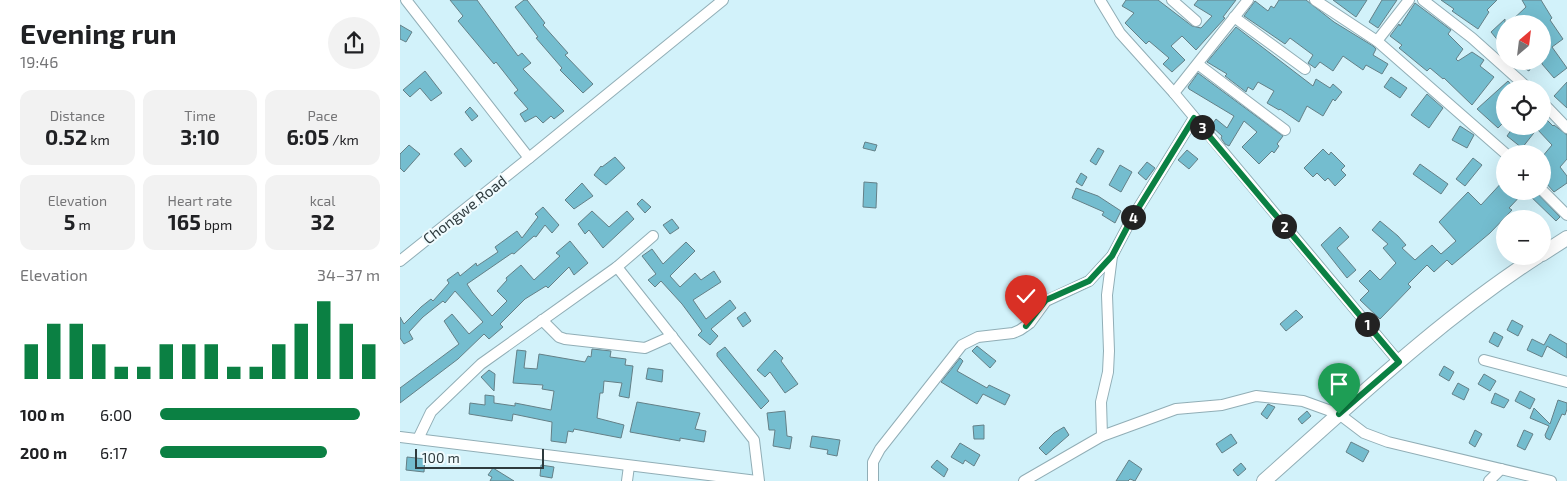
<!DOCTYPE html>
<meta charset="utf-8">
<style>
body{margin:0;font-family:"Exo 2",sans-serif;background:#f2f2f2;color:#202124;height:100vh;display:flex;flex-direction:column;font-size:19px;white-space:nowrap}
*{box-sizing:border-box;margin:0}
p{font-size:16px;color:#757577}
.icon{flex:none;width:28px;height:28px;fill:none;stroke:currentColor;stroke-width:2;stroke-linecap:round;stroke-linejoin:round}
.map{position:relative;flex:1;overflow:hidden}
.panel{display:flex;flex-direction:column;background:#fff;width:400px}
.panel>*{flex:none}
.needle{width:32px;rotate:28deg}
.controls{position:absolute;left:1096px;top:15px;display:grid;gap:10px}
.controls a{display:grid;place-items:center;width:55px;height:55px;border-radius:50%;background:#fff;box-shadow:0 5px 20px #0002;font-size:25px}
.scale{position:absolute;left:15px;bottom:12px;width:129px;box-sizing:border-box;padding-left:5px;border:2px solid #2e3a3d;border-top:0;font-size:14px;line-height:18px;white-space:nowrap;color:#2e3a3d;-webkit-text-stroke:4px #effbfe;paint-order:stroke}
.pin{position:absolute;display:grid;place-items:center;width:42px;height:42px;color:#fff;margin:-51px -21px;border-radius:50% 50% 50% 0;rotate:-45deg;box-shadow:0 0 5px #0007}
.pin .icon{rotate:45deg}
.km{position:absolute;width:25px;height:25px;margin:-12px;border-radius:50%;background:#222;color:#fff;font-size:14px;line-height:25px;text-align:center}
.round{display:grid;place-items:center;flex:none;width:52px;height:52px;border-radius:26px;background:#f2f2f2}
.overview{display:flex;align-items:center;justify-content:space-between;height:85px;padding:0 20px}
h1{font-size:28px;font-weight:700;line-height:38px}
.metrics{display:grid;grid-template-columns:repeat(3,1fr);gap:8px;height:85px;padding:5px 20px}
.metrics div{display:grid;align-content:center;border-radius:12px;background:#f2f2f2;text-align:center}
.metrics b{font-size:21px;font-weight:700}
.metrics small{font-size:14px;font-weight:400}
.metrics p{font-size:14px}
.chart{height:140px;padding:10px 20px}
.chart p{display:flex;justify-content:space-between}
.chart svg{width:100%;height:90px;margin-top:5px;stroke:#0b8043;stroke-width:6}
ul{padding:0 20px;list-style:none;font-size:16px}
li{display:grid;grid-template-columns:80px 60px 1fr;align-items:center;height:38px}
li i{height:12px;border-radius:6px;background:#0b8043}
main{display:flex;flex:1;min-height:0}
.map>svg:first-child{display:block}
.building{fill:#74bdcf;stroke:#648087}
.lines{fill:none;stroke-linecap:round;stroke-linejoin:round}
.street-casing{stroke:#91aeb6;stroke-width:12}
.secondary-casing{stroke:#91aeb6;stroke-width:16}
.street{stroke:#fff;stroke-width:10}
.secondary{stroke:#fff;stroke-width:14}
.route-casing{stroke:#fff;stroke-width:10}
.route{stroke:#0b8043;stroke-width:6}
.labels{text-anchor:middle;stroke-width:4;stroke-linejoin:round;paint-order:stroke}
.street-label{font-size:15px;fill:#2e3a3d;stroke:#effbfe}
</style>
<main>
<section class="panel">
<div class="overview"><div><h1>Evening run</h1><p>19:46</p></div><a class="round"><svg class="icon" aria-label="share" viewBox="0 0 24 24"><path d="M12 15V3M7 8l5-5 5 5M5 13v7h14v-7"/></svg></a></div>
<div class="metrics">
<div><p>Distance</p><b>0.52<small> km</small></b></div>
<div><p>Time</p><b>3:10</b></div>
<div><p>Pace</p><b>6:05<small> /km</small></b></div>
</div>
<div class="metrics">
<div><p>Elevation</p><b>5<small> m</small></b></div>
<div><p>Heart rate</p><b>165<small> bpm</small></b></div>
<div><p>kcal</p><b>32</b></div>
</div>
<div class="chart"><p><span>Elevation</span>34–37 m</p>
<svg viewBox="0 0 160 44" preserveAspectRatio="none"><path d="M5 44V27M15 44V17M25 44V17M35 44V27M45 44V38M55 44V38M65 44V27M75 44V27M85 44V27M95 44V38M105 44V38M115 44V27M125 44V17M135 44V6M145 44V17M155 44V27"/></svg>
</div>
<ul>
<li><b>100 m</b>6:00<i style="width:91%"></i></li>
<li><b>200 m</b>6:17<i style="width:76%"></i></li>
</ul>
</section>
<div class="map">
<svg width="1167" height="481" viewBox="0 0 1167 481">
<rect width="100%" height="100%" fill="#d2f2fa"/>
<g class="building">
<path d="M 50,0 L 77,0 L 118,56 L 122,53 L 131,63 L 123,69 L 164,111 L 154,119 L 151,116 L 143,123 L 136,116 L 125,122 L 120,114 L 128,109 L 114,93 L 118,90 L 96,62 L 94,64 L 58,21 L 63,16 Z"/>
<path d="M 124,0 L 127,0 L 145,23 L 143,25 L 168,53 L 165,55 L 193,84 L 183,93 L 160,70 L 162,68 L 136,38 L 138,37 L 115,7 Z"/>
<path d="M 726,0 L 758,0 L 792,26 L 801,28 L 812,16 L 794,5 L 798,0 L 836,0 L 823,17 L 825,18 L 796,50 L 782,36 L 771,46 L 785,60 L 772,72 L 763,64 L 769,58 L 749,41 L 746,44 L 725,23 L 734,13 L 722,6 Z"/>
<path d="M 879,0 L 906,0 L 934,22 L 973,46 L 976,49 L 973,55 L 988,64 L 982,74 L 966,65 L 963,70 L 943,56 L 933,71 L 920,62 L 915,68 L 908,63 L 913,55 L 890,38 L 885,44 L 844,16 L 855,1 L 868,11 L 871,6 L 874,8 Z"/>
<path d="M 933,0 L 967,0 L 956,17 Z"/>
<path d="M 982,0 L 997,0 L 978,28 L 969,22 Z"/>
<path d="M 1041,0 L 1097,0 L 1087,10 L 1089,12 L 1078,29 L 1052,11 L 1054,9 Z"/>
<path d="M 1122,0 L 1141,0 L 1152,18 L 1150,20 L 1163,39 L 1152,47 L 1167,68 L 1154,78 L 1142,64 L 1142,24 L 1108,24 L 1126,7 Z"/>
<path d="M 1015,3 L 1051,30 L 1048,34 L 1063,49 L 1056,59 L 1058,61 L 1072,52 L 1084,60 L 1080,66 L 1094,77 L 1072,105 L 1044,78 L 1043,79 L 1030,68 L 1027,71 L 999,48 L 1002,45 L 990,36 L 999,24 L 1000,26 Z"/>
<path d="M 1105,19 L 1105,49 L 1091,32 Z"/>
<path d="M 0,25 L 12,32 L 6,42 L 0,39 Z"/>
<path d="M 836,27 L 913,86 L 916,79 L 930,88 L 933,84 L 942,92 L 935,101 L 933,99 L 923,116 L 907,106 L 899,122 L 880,109 L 879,110 L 867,103 L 874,91 L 858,82 L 853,90 L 848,87 L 846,92 L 825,76 L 827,74 L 807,62 Z"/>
<path d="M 1112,61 L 1134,61 L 1129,71 Z"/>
<path d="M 25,71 L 42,93 L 31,101 L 20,88 L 10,97 L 3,90 Z"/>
<path d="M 798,73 L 883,136 L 877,144 L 879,146 L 874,153 L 872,151 L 859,164 L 842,147 L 857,132 L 844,121 L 829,146 L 825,144 L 821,138 L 822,136 L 811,126 L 816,119 L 827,128 L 834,116 L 789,89 L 788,87 Z"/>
<path d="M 991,77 L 1007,88 L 1000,98 L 984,87 Z"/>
<path d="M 1108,81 L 1115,89 L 1105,89 L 1105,121 L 1098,128 L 1077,109 Z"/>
<path d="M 1167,82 L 1167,108 L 1154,96 Z"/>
<path d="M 1027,94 L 1043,108 L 1029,128 L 1011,115 Z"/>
<path d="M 70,107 L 78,116 L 72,121 L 65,112 Z"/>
<path d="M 1142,115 L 1153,126 L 1154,125 L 1167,135 L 1167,159 L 1160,167 L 1167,176 L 1167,183 L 1154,192 L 1145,182 L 1148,179 L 1142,174 L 1142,157 L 1152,145 L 1137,129 L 1122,148 L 1107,136 L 1114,126 L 1142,126 Z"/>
<path d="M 1060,126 L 1074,135 L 1067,148 L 1052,140 Z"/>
<path d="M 465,142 L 477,145 L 475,151 L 463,148 Z"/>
<path d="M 9,145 L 20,154 L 4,172 L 0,168 L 0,154 Z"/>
<path d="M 61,148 L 72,161 L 65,167 L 54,154 Z"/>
<path d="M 698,148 L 704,151 L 696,165 L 690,161 Z"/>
<path d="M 923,149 L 929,155 L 931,152 L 945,166 L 941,170 L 946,175 L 935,186 L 928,178 L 925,181 L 917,173 L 913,177 L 904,168 Z"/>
<path d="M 787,150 L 798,159 L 789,169 L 778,160 Z"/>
<path d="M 215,157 L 225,168 L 206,185 L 194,175 L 201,166 L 202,167 Z"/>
<path d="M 1073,158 L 1082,165 L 1065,186 L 1056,179 Z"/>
<path d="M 747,162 L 755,168 L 746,180 L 738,173 Z"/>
<path d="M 1020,164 L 1048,184 L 1041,194 L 1013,174 Z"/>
<path d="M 720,165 L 732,172 L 721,192 L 709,185 Z"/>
<path d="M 681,173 L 687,177 L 682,186 L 676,182 Z"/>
<path d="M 1105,179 L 1105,191 L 1135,191 L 1160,217 L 1156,221 L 1125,191 L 1109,208 L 1112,210 L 1090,233 L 1052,265 L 1047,260 L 1034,272 L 1027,265 L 1008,284 L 1011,287 L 980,319 L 960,300 L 969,291 L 959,281 L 970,270 L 980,280 L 996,263 L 983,248 L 988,244 L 972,230 L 980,221 L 998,236 L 1006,245 L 1002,248 L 1015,260 L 1032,245 L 1041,254 L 1056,241 L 1039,222 L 1068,192 L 1081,205 Z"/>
<path d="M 464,182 L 477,183 L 476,208 L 463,207 Z"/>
<path d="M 182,183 L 193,196 L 174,209 L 165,200 Z"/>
<path d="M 676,188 L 698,196 L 721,211 L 715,223 L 702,215 L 704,212 L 672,198 Z"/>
<path d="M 242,199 L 251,207 L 245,213 L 237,204 Z"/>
<path d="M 143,207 L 159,225 L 152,233 L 145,225 L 136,237 L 134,236 L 114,254 L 112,253 L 67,284 L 72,292 L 92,316 L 107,301 L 97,291 L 107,280 L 106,278 L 121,265 L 134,280 L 160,256 L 156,253 L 170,241 L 188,263 L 174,275 L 169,267 L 148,288 L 146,286 L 125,299 L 100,324 L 103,327 L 89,339 L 84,334 L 58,359 L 0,403 L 0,388 L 59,344 L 44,321 L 52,314 L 69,334 L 83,322 L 55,291 L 45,303 L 43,301 L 23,317 L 9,332 L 13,339 L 4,344 L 0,338 L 0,317 L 4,324 L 21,307 L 31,299 L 33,301 L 49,283 L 47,280 L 58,272 L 60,276 L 76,263 L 77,266 L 98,252 L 95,247 L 117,231 L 122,238 L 138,217 L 135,214 Z"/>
<path d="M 192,211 L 209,227 L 227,211 L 234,219 L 203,248 L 189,230 L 185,234 L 178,224 Z"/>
<path d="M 272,219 L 279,228 L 270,234 L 263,225 Z"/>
<path d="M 940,227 L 949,237 L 937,248 L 956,270 L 947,278 L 921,245 Z"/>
<path d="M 286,242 L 295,251 L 270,276 L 280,287 L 295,273 L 301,280 L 314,271 L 321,282 L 293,300 L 306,319 L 330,300 L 336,308 L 311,329 L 318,336 L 310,345 L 298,335 L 302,331 L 282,304 L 261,281 L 255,287 L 248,280 L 256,274 L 242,256 L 252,249 L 263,264 Z"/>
<path d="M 896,310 L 903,317 L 886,331 L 880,324 Z"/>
<path d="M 345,312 L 351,321 L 343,327 L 337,318 Z"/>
<path d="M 1112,320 L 1123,326 L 1118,336 L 1107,330 Z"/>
<path d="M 1094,332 L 1103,337 L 1098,347 L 1089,342 Z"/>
<path d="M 1150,334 L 1167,344 L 1167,358 L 1147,346 L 1142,357 L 1127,350 L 1132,339 L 1144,345 Z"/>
<path d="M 577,346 L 596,361 L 590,368 L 572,351 Z"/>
<path d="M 325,347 L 369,401 L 361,409 L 317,356 L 317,353 Z"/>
<path d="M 192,349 L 211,351 L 210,357 L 226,359 L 225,365 L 233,366 L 229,398 L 219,396 L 222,383 L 204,381 L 203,393 L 200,393 L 197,418 L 224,425 L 221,438 L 174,429 L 173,432 L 168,431 L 166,443 L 151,441 L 152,422 L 113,414 L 112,421 L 69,414 L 70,403 L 85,405 L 85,395 L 94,396 L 94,403 L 115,406 L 115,403 L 151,410 L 154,391 L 142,389 L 143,385 L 113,383 L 117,350 L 126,351 L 124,368 L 137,369 L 139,354 L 185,362 L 188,356 L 191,357 Z"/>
<path d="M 375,350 L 383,358 L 381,361 L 398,384 L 385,393 L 370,372 L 365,377 L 357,370 Z"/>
<path d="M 560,358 L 563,361 L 557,371 L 587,388 L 589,385 L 610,395 L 605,405 L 583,394 L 577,404 L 541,382 Z"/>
<path d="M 1044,366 L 1054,372 L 1049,381 L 1039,375 Z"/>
<path d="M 248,368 L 263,370 L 262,382 L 246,379 Z"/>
<path d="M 89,370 L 95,374 L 94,391 L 81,377 Z"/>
<path d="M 1084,374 L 1096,381 L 1090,391 L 1078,384 Z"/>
<path d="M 1058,383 L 1069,389 L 1064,400 L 1052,394 Z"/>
<path d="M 1120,391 L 1135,399 L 1130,409 L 1115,401 Z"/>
<path d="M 1095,393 L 1109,400 L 1104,408 L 1091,403 Z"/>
<path d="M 1158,400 L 1167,403 L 1167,409 L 1165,415 L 1162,414 L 1150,440 L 1146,438 L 1145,435 L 1149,426 L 1130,418 L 1134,408 L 1150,424 Z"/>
<path d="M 237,402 L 300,413 L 295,429 L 306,431 L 304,442 L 280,438 L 280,441 L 230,432 Z"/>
<path d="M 868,404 L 875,407 L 867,419 L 861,414 Z"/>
<path d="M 385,411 L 387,436 L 392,437 L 390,449 L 373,446 L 375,430 L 369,430 L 367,413 Z"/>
<path d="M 907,411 L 911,416 L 902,424 L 898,419 Z"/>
<path d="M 584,425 L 584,439 L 574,439 L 573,426 Z"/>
<path d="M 664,427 L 669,435 L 646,455 L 639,448 L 654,433 Z"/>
<path d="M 1075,430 L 1082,434 L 1075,447 L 1069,443 Z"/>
<path d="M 1124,430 L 1133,434 L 1125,450 L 1117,446 Z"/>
<path d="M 831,434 L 837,443 L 822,453 L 816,444 Z"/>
<path d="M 412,436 L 440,440 L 437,456 L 427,454 L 428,450 L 410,447 Z"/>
<path d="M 951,442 L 969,451 L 963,462 L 946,452 Z"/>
<path d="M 560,443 L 580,455 L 574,466 L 565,460 L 563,464 L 551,457 Z"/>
<path d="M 7,457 L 25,459 L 24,472 L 6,470 Z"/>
<path d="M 537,460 L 548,469 L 544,477 L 531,467 Z"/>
<path d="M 729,460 L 742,469 L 735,481 L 730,479 L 728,481 L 716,481 Z"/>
<path d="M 841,463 L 846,469 L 838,476 L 833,470 Z"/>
<path d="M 141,465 L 154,467 L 152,478 L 140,476 Z"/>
<path d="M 93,468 L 114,481 L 90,481 L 92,477 L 88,475 Z"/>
</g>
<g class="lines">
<g class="street-casing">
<g id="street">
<path d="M 6,0 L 129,158 L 323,0"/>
<path d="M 700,0 L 720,33 L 774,93 L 999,362"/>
<path d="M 772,0 L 796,21"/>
<path d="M 915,0 L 977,41 L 1106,154"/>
<path d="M 1023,0 L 1072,38 L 1129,89"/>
<path d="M 834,17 L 905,69"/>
<path d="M 977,41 L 1009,0"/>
<path d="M 799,65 L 885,130"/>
<path d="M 774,93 L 848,0"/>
<path d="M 1142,102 L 1167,128"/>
<path d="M 1142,190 L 1167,215"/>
<path d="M 0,261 L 129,158"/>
<path d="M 217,267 L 354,440 L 359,481"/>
<path d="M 142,320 L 159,337 L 165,339 L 245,348 L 272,336"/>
<path d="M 1084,360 L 1167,382"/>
<path d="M 702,436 L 776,409 L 822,405 L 856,396 L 903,401 L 939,414 L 964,433 L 988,442 L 1151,481"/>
<path d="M 0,437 L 357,481"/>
<path d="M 18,439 L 31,412 L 81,364 L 217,267 L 253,236"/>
<path d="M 227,481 L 229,466"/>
<path d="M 473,481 L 473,462 L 480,449 L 562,345 L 578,337 L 613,333 L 620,330 L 630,323 L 646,301 L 689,281 L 712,256"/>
<path d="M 624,481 L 702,436 L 701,402 L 708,372 L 709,351 L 707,295 L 712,256 L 731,220 L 794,118"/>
<path d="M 1089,481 L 1101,469"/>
</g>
</g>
<g class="secondary-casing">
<g id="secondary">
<path d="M 1142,254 L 1167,238"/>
<path d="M 864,481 C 952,403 1039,320 1138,256"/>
</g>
</g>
<use href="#street" class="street"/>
<use href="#secondary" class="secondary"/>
</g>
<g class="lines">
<g class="route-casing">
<path id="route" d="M 626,326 L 646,300 L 689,281 L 712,256 L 731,220 L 794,118 L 999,362 L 939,414"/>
</g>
<use href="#route" class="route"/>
</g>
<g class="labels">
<g class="street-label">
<text transform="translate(65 210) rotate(-38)" y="5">Chongwe Road</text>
</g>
</g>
</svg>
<div class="controls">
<a><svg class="needle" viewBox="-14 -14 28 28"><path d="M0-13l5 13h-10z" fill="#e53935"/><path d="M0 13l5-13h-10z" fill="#757577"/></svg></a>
<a><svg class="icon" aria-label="locate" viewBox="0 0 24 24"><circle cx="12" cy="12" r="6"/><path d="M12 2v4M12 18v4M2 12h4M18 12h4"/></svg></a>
<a>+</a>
<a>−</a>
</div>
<div class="scale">100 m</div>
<div class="pin" style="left:939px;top:414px;background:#1e9e55"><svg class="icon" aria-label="arrive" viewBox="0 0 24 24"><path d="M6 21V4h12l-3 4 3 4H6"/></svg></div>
<div class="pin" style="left:626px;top:326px;background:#d93025"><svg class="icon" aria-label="check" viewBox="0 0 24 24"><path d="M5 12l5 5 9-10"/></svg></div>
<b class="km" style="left:967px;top:324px">1</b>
<b class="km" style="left:884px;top:226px">2</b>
<b class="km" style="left:802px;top:127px">3</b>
<b class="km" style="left:733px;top:217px">4</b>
</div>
</main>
